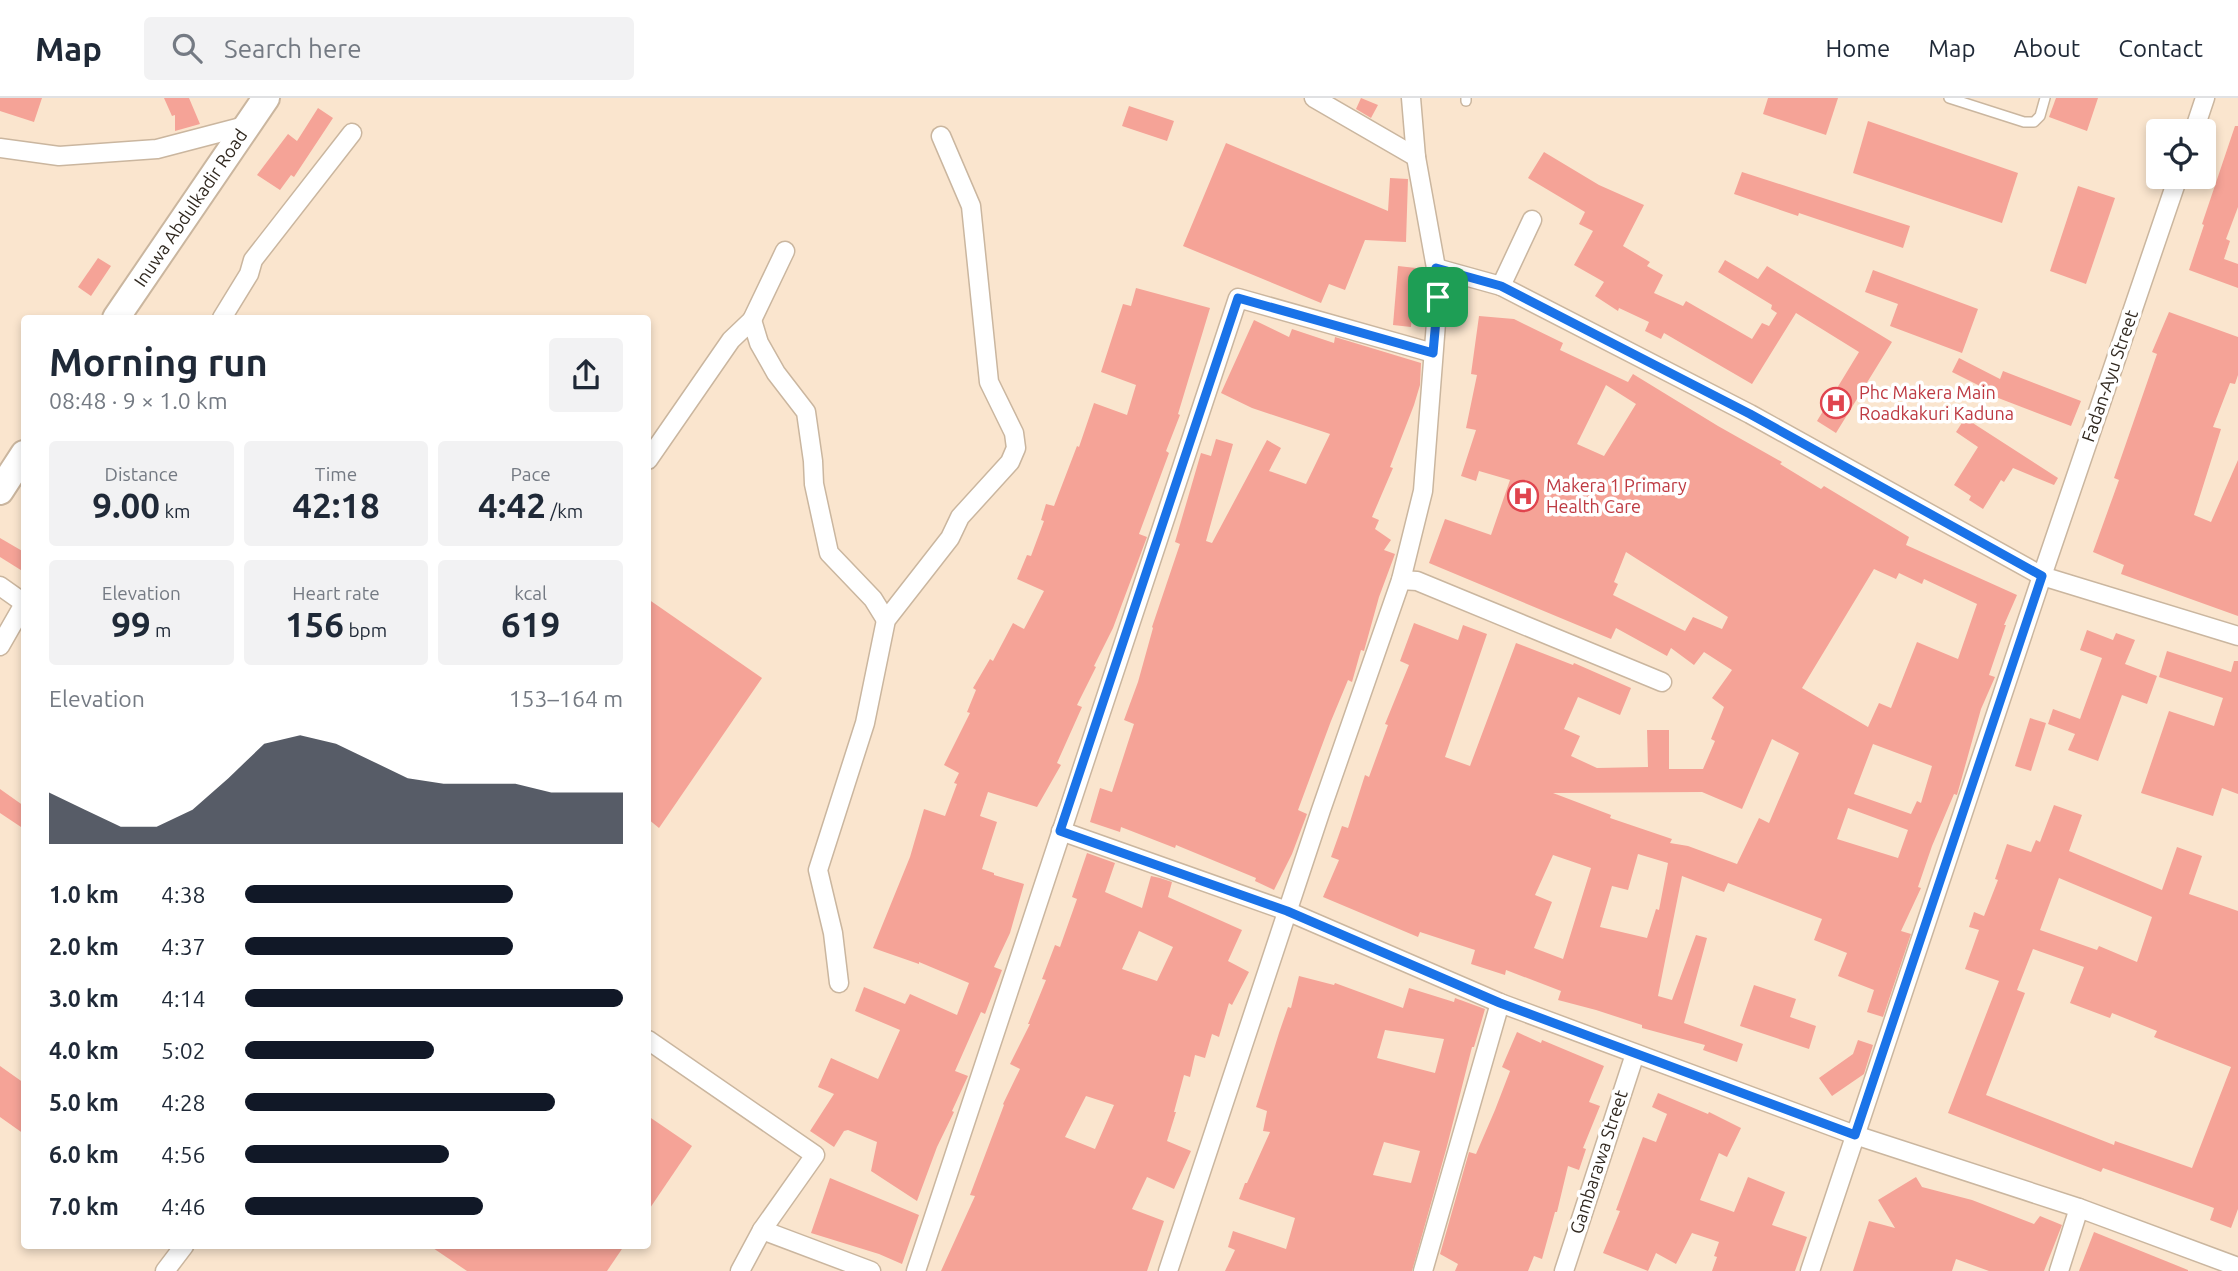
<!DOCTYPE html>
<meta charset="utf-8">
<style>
body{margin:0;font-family:Ubuntu,sans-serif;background:#f2f2f3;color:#1f2937;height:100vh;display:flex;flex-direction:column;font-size:26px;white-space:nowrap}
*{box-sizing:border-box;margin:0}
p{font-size:23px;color:#747a83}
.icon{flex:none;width:38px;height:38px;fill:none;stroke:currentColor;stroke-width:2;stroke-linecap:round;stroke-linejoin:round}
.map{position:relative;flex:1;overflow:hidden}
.drawer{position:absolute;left:21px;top:217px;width:630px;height:934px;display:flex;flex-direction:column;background:#fff;border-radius:7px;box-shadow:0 4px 10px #0003}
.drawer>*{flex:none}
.tools{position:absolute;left:2146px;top:21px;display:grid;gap:14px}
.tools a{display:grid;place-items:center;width:70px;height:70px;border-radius:7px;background:#fff;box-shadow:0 4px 10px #0003;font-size:35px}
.pin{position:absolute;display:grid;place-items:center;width:60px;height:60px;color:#fff;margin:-30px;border-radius:14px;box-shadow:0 4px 10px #0006}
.round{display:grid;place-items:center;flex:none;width:74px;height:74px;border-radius:7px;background:#f2f2f3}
.summary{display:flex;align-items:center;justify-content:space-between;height:119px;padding:0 28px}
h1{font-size:38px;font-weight:700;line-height:52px}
.figures{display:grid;grid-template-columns:repeat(3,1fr);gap:10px;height:119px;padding:7px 28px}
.figures div{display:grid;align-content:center;border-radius:7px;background:#f2f2f3;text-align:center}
.figures b{font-size:35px;font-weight:700}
.figures small{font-size:19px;font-weight:400}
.figures p{font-size:19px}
.chart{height:196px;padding:14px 28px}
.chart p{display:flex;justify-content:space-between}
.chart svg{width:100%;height:126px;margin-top:7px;fill:#111827;opacity:.7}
ul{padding:0 28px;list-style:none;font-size:23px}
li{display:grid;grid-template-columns:112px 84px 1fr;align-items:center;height:52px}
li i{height:18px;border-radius:9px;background:#111827}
header{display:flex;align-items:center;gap:42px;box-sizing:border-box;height:98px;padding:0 35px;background:#fff;border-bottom:2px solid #e0e1e3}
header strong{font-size:33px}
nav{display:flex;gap:38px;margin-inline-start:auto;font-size:24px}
.search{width:490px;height:63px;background:#f2f2f3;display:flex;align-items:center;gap:18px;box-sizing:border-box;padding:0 24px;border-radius:7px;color:#747a83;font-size:26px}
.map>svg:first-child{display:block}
.building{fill:#f5a397;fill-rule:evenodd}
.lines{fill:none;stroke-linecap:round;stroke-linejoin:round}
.lane-casing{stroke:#cab69f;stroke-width:12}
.street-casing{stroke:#cab69f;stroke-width:21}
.secondary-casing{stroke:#cab69f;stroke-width:30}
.lane{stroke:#fff;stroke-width:9}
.street{stroke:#fff;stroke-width:18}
.secondary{stroke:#fff;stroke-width:26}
.route-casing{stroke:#fff;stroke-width:14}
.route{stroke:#1a73e8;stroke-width:9}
.labels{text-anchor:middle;stroke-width:7;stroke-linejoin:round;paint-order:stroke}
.street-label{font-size:18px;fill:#312920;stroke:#fff}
.health-label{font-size:18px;fill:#be3a42;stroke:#fff;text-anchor:start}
</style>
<header>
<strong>Map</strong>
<div class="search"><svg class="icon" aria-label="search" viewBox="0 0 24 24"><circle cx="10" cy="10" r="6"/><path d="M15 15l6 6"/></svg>Search here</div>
<nav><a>Home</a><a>Map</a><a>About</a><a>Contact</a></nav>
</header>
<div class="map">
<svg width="2238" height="1173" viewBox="0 0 2238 1173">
<rect width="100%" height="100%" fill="#fae5ce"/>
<g class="building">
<path d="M 0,0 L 42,0 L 34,24 L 0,13 Z"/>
<path d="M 164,0 L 189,0 L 200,26 L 175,33 L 175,17 L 172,18 Z"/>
<path d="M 1361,0 L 1378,7 L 1371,20 L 1356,11 Z"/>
<path d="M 1768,0 L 1838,0 L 1826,37 L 1763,16 Z"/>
<path d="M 2056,0 L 2098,0 L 2087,33 L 2049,19 Z"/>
<path d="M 1129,8 L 1174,23 L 1167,43 L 1122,28 Z"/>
<path d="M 318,10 L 333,20 L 294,79 L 291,77 L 280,92 L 257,77 L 288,36 L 297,43 Z"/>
<path d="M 1868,23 L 2018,75 L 2002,125 L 1853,75 Z"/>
<path d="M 2235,28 L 2238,28 L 2238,109 L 2226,141 L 2230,143 L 2224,161 L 2238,166 L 2238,190 L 2189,172 L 2204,127 L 2202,126 Z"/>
<path d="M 1226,45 L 1388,113 L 1390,80 L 1408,81 L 1406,144 L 1365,142 L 1345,192 L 1329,186 L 1321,205 L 1183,148 Z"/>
<path d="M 1544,54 L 1599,87 L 1644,107 L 1623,148 L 1650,164 L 1647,168 L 1663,177 L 1654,195 L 1683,208 L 1686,203 L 1752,241 L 1762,225 L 1769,228 L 1777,215 L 1771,211 L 1772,207 L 1718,174 L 1725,162 L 1758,181 L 1767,168 L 1892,244 L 1836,335 L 1817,323 L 1859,254 L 1796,215 L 1752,286 L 1664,235 L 1661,241 L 1645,233 L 1649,224 L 1619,210 L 1618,213 L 1595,198 L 1604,184 L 1574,167 L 1593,133 L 1579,126 L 1585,114 L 1528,80 Z"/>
<path d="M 1742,74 L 1910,128 L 1903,150 L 1799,115 L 1798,118 L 1734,96 Z"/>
<path d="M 2078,88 L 2115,100 L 2086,186 L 2050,173 Z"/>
<path d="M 98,160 L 111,168 L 91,198 L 78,189 Z"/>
<path d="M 1398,168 L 1416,170 L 1411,229 L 1393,227 Z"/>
<path d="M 1873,172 L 1978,211 L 1962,255 L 1890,228 L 1898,206 L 1865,194 Z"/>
<path d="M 1136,190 L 1210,210 L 1178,316 L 1180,317 L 1166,353 L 1169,355 L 1139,436 L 1147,439 L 1113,530 L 1094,568 L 1096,569 L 1077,607 L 1082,609 L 1057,665 L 1061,667 L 1037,709 L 988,694 L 980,718 L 997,724 L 982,771 L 994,775 L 994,777 L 1024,786 L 1010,835 L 994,869 L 1002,872 L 985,916 L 981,914 L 955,973 L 968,978 L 952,1013 L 954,1014 L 937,1049 L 917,1103 L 871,1073 L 877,1044 L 848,1032 L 844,1033 L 834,1049 L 810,1033 L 834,996 L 818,989 L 831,960 L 878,981 L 900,932 L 855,913 L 864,889 L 905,906 L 910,896 L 957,917 L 969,885 L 919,864 L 919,866 L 873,850 L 910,759 L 924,711 L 945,718 L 957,686 L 954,685 L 959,675 L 944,667 L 970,615 L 967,614 L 976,592 L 973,590 L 990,561 L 993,563 L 1013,525 L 1024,531 L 1044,493 L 1017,481 L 1027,457 L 1031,458 L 1044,423 L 1041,422 L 1046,406 L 1054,408 L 1077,348 L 1079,349 L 1094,305 L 1127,317 L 1136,287 L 1101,274 L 1123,206 L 1131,208 Z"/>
<path d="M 2169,214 L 2238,239 L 2238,277 L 2235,286 L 2230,285 L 2213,329 L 2221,331 L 2194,417 L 2211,424 L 2238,362 L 2238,518 L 2121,476 L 2124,467 L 2093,454 L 2119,382 L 2114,380 L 2157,256 L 2152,254 Z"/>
<path d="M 1479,218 L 1514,221 L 1563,245 L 1560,252 L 1628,284 L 1633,276 L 1718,328 L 1782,364 L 1780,366 L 1821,391 L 1824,388 L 1909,439 L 1906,447 L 2017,497 L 2004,527 L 2006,527 L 1989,577 L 1995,579 L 1981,611 L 1957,697 L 1954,696 L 1932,748 L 1918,789 L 1921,790 L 1901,833 L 1911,836 L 1883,919 L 1867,914 L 1874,892 L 1838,878 L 1847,855 L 1814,842 L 1822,821 L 1728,785 L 1724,794 L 1682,778 L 1658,898 L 1672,902 L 1696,837 L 1707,840 L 1684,925 L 1743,946 L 1737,964 L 1703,952 L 1705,947 L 1642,930 L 1642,927 L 1596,912 L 1558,902 L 1561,893 L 1506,872 L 1505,877 L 1471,866 L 1475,852 L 1420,834 L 1418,839 L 1323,799 L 1339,762 L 1331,759 L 1342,728 L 1348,730 L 1365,677 L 1369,679 L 1388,627 L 1385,626 L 1409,567 L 1400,563 L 1414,525 L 1458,542 L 1463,527 L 1487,536 L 1445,659 L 1470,668 L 1516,545 L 1573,567 L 1574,565 L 1631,590 L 1620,617 L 1578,599 L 1564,631 L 1580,638 L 1571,658 L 1597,670 L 1648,669 L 1647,632 L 1669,632 L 1669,671 L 1703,671 L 1715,643 L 1711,641 L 1724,609 L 1712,600 L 1732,572 L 1704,554 L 1694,567 L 1671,550 L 1667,558 L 1616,530 L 1611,541 L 1429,465 L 1445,421 L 1491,437 L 1510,382 L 1479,373 L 1476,383 L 1461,378 L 1476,332 L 1466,330 L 1477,277 L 1471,276 ZM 1606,287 L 1636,306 L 1604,358 L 1577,346 ZM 1626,454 L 1728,519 L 1722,531 L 1693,519 L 1685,533 L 1613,497 L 1618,486 L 1614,484 ZM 1874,471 L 1896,481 L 1899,475 L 1922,486 L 1924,481 L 1977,506 L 1958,561 L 1917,544 L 1891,610 L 1879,605 L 1868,629 L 1802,590 ZM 1772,641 L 1799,655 L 1769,725 L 1759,720 L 1737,766 L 1688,748 L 1670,745 L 1672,741 L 1610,720 L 1611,717 L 1553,695 L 1702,694 L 1742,711 ZM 1873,646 L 1932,668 L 1921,705 L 1917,703 L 1911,716 L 1854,696 ZM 1848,710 L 1908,732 L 1898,760 L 1837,741 ZM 1638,756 L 1668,765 L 1659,812 L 1656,811 L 1647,840 L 1600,829 L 1612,788 L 1628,792 ZM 1553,757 L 1591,770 L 1563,861 L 1534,850 L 1552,804 L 1535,797 Z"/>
<path d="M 1254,222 L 1289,239 L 1292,231 L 1334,245 L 1335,239 L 1421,265 L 1420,287 L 1414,307 L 1390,369 L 1393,370 L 1372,419 L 1379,422 L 1375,431 L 1391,442 L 1384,452 L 1395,456 L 1379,499 L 1364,553 L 1361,552 L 1352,584 L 1348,582 L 1331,623 L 1298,712 L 1307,716 L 1292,756 L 1274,792 L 1255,783 L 1256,780 L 1176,747 L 1175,750 L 1121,729 L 1120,734 L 1090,724 L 1100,690 L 1112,694 L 1134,626 L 1124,622 L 1138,584 L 1153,530 L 1152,529 L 1180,446 L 1175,444 L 1201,355 L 1211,358 L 1216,341 L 1233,346 L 1206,443 L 1212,445 L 1267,342 L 1281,350 L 1269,373 L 1306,386 L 1330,336 L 1252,310 L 1221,295 Z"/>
<path d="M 1959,260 L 2000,281 L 2003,273 L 2081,303 L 2071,328 L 1993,298 L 1994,295 L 1952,274 Z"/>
<path d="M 1965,320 L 2058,380 L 2054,387 L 2013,370 L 2004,384 L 2001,382 L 1983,411 L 1969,402 L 1971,398 L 1954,387 L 1978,349 L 1956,334 Z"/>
<path d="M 0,440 L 24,454 L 24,474 L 0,459 Z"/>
<path d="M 648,501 L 762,580 L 659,730 L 648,721 Z"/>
<path d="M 2087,532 L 2113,542 L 2116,535 L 2135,542 L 2125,566 L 2157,578 L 2147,606 L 2122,597 L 2098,663 L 2068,652 L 2075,636 L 2048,626 L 2053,611 L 2080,621 L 2102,560 L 2080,552 Z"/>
<path d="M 2167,553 L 2231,574 L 2234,563 L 2238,563 L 2238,696 L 2222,690 L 2213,718 L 2141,695 L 2169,613 L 2214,628 L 2223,600 L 2159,579 Z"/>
<path d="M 2030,620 L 2046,625 L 2031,673 L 2015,668 Z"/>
<path d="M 0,691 L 24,708 L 24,731 L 0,715 Z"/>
<path d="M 2054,707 L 2082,717 L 2069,753 L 2162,792 L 2177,749 L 2202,758 L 2189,796 L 2238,813 L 2238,1111 L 2231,1130 L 2210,1122 L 2214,1110 L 2103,1070 L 2101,1074 L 1948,1015 L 1999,883 L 1965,871 L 1979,832 L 1969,829 L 1974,814 L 1984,818 L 1998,782 L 1995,781 L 2007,746 L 2031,754 L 2036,742 L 2040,744 ZM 2059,780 L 2152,819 L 2137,864 L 2099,848 L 2097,852 L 2040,832 ZM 2033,851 L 2084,869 L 2070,905 L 2110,920 L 2112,915 L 2157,933 L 2154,939 L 2231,969 L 2192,1070 L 2115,1043 L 2114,1047 L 1986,997 L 2025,895 L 2017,892 Z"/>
<path d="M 1087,755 L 1115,765 L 1105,794 L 1142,810 L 1151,778 L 1160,780 L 1172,784 L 1168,799 L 1242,832 L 1228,863 L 1249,874 L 1232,907 L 1229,905 L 1219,939 L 1212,936 L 1205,960 L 1195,957 L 1190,979 L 1184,977 L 1174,1014 L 1176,1014 L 1167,1043 L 1191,1053 L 1174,1091 L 1147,1079 L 1132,1111 L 1164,1123 L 1147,1173 L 941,1173 L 975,1098 L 970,1097 L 1004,1007 L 1003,1006 L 1020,971 L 1010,966 L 1030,926 L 1028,926 L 1046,882 L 1042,881 L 1055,847 L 1060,849 L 1077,801 L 1072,799 ZM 1139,833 L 1173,849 L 1157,883 L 1122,871 ZM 1086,998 L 1114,1007 L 1095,1051 L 1065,1039 Z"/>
<path d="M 1299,878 L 1334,887 L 1335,885 L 1403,910 L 1409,890 L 1454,904 L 1455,900 L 1485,911 L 1474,949 L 1472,949 L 1447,1048 L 1412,1173 L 1225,1173 L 1235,1152 L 1228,1149 L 1233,1133 L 1286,1151 L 1295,1120 L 1239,1101 L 1245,1085 L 1247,1085 L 1270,1034 L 1263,1033 L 1267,1013 L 1256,1009 L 1279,935 L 1288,909 L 1291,910 ZM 1385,932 L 1444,941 L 1435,975 L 1377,960 ZM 1384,1044 L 1420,1053 L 1411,1085 L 1373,1077 Z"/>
<path d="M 1754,887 L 1796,901 L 1790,919 L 1816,928 L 1809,951 L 1740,928 Z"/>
<path d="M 1517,934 L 1541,945 L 1542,942 L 1604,968 L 1589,1004 L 1600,1008 L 1583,1050 L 1586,1051 L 1579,1072 L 1568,1068 L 1557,1114 L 1555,1114 L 1542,1161 L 1534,1158 L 1528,1173 L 1455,1173 L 1458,1166 L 1440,1156 L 1469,1054 L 1476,1056 L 1495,1012 L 1510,973 L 1502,969 Z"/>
<path d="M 1858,942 L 1873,947 L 1864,976 L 1832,998 L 1819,980 L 1853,956 Z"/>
<path d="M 0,968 L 24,985 L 24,1036 L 0,1019 Z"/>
<path d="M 1658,995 L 1708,1016 L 1709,1014 L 1741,1030 L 1727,1059 L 1719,1055 L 1700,1102 L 1734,1114 L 1748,1079 L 1785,1094 L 1772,1127 L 1807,1139 L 1795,1173 L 1712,1173 L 1717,1159 L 1714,1158 L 1719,1144 L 1692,1135 L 1676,1166 L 1656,1155 L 1648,1173 L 1603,1155 L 1620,1113 L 1616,1112 L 1643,1039 L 1656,1044 L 1667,1016 L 1652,1009 Z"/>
<path d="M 648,1018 L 692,1048 L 648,1113 Z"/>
<path d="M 1916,1079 L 1922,1089 L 1972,1102 L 2034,1126 L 2040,1118 L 2062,1127 L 2044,1173 L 1989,1173 L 1956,1161 L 1952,1173 L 1853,1173 L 1869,1123 L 1895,1130 L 1878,1102 Z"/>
<path d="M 830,1080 L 919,1117 L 902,1166 L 879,1156 L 811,1135 Z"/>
<path d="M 2094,1134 L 2188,1172 L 2188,1173 L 2079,1173 Z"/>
<path d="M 430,1148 L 624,1148 L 607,1173 L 467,1173 Z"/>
</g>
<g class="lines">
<g class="lane-casing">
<g id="lane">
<path d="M 1466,0 L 1466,3"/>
<path d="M 1949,0 L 2024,24 L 2034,24 L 2040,18 L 2045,0"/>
</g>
</g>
<g class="street-casing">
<g id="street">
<path d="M 1314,0 L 1416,59"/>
<path d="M 2194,33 L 2205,0"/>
<path d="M 0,50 L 59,58 L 157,51 L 245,28"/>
<path d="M 1436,170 L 1501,188 L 1750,316 L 2042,478 L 2238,538"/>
<path d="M 1501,188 L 1532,122"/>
<path d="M 222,220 L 249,176 L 253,162 L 352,35"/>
<path d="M 752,222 L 785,153"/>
<path d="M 648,362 L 731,242 L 752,222 L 759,245 L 776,275 L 806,314 L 813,363 L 814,386 L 829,455 L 873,501 L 886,522"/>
<path d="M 1401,482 L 1417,483 L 1662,584"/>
<path d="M 0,488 L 24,505"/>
<path d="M 0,548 L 24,506"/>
<path d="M 1061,733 L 1287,813 L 1500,905 L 1855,1037 L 2079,1110 L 2238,1169"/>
<path d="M 839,885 L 833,835 L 818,772 L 865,625 L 886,522 L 950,440 L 960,419 L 1010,364 L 1016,350 L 1014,335 L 989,284 L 971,108 L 941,38"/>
<path d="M 648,942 L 815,1057 L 762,1132 L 740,1173"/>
<path d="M 762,1132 L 871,1173"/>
<path d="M 165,1173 L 184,1148"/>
<path d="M 916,1173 L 1238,200 L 1433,255"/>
<path d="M 1168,1173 L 1321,712 L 1401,482 L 1423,393 L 1438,199 L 1436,170 L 1416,59 L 1411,0"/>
<path d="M 1423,1173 L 1500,905"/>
<path d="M 1564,1173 L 1635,956"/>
<path d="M 1810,1173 L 2042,478 L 2178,79"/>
<path d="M 2059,1173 L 2079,1110"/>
</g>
</g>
<g class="secondary-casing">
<g id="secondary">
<path id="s1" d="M 116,220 L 266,0"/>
<path d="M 0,393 L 24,356"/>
</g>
</g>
<use href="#lane" class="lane"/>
<use href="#street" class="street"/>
<use href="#secondary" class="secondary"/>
</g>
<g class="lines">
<g class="route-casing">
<path id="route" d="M 1436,170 L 1501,188 L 1750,316 L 2042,478 L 1855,1037 L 1500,905 L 1287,813 L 1060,733 L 1238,200 L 1433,255 L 1438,199 Z"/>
</g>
<use href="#route" class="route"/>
</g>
<defs>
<g id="hospital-ring" transform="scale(1.575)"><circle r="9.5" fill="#fff" stroke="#e0444e" stroke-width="1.5"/><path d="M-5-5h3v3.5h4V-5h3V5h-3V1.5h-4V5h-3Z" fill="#e0444e"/></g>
</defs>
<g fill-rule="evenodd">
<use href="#hospital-ring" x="1836" y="305"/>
<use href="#hospital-ring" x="1523" y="398"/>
</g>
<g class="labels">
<g class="street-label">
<text dy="6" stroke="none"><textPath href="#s1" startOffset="133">Inuwa Abdulkadir Road</textPath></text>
<text transform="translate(2110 278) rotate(-71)" y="6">Fadan-Ayu Street</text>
<text transform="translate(1599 1064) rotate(-72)" y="6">Gambarawa Street</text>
</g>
<g class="health-label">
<text x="1859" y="301">Phc Makera Main<tspan x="1859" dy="21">Roadkakuri Kaduna</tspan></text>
<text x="1546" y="394">Makera 1 Primary<tspan x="1546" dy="21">Health Care</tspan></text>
</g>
</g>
</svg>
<div class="tools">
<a><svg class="icon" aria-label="locate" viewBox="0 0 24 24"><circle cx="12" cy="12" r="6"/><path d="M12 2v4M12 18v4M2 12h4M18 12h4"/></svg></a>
</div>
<div class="pin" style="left:1438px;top:199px;background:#1e9e55"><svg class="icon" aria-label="arrive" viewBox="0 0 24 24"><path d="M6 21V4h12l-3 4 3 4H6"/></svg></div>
<section class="drawer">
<div class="summary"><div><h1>Morning run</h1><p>08:48 · 9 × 1.0 km</p></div><a class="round"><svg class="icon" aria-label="share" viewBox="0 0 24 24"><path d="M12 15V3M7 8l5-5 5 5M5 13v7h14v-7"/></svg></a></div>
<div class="figures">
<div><p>Distance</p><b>9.00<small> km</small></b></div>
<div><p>Time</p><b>42:18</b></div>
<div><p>Pace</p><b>4:42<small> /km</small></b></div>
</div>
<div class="figures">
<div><p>Elevation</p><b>99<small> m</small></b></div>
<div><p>Heart rate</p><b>156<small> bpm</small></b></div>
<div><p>kcal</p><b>619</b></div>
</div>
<div class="chart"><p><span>Elevation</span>153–164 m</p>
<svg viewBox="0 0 160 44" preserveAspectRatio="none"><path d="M0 44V26L10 32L20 38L30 38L40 32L50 21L60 9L70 6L80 9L90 15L100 21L110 23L120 23L130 23L140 26L150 26L160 26V44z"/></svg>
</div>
<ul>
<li><b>1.0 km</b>4:38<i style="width:71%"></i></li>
<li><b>2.0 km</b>4:37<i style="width:71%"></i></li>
<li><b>3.0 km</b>4:14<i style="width:100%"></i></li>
<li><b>4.0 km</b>5:02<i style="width:50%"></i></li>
<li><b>5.0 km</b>4:28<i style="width:82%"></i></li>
<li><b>6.0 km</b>4:56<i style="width:54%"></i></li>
<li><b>7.0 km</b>4:46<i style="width:63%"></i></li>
</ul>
</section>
</div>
